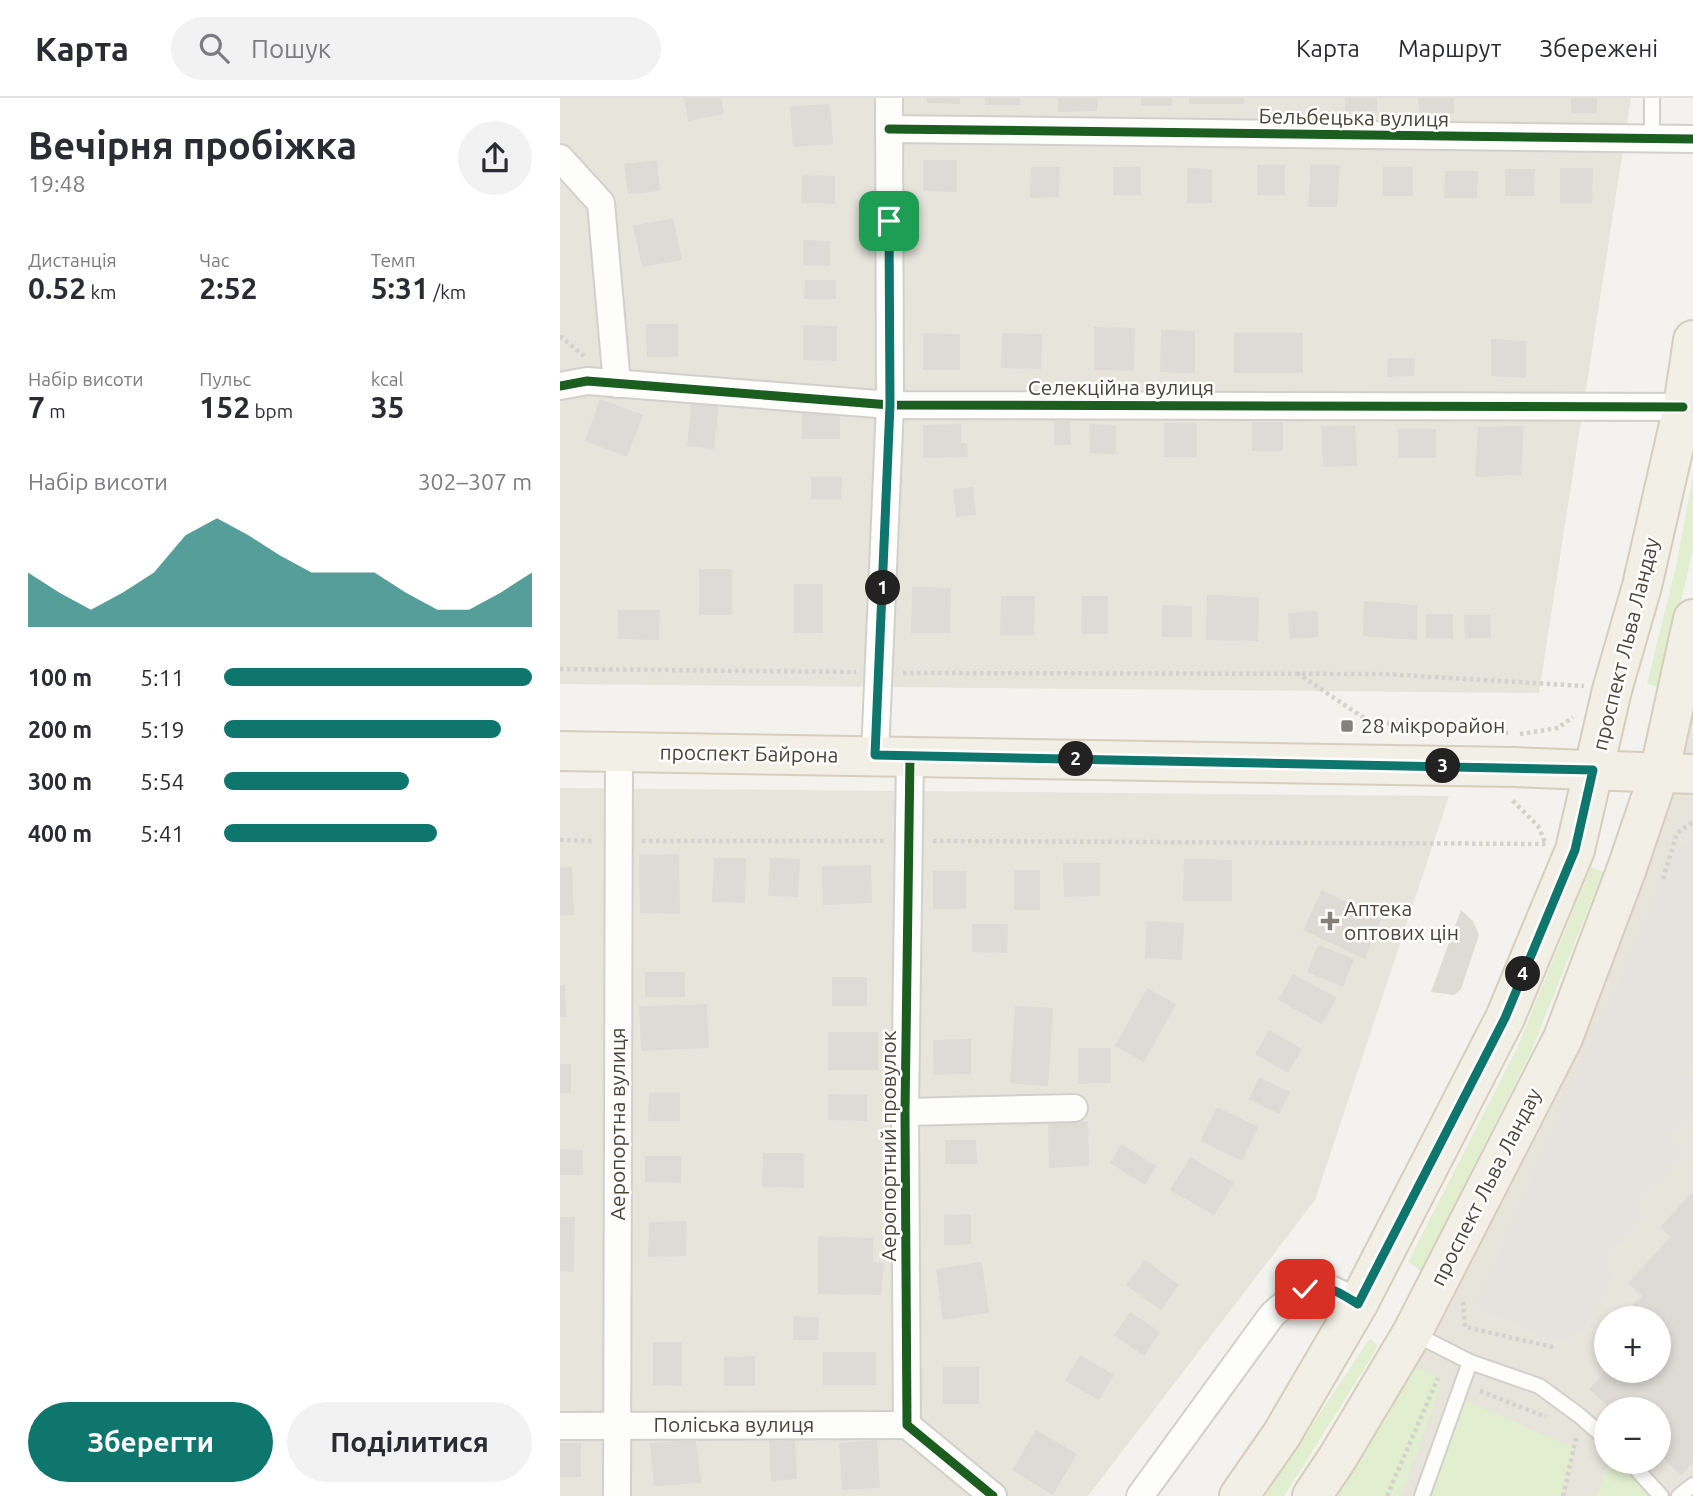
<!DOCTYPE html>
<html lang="uk">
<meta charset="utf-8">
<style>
body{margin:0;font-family:Ubuntu,sans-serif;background:#f2f2f3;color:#2b2b33;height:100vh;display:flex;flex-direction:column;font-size:26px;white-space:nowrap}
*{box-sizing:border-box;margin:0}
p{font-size:23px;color:#7c7c81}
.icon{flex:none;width:38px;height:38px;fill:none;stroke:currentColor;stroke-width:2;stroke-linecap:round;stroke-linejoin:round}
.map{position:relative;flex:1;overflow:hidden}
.details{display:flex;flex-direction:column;background:#fff;width:560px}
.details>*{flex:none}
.controls{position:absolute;left:1034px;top:1208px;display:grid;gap:14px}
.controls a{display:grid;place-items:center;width:77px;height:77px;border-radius:50%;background:#fff;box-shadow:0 4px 10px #0003;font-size:35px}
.pin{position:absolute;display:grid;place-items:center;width:60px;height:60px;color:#fff;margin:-30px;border-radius:14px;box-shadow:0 4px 10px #0006}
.km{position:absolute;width:35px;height:35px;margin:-18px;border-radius:50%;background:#222;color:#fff;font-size:19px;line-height:35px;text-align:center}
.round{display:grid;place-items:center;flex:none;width:74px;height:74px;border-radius:37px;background:#f2f2f3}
.overview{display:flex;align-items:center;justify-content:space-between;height:119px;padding:0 28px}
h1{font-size:38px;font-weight:700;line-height:52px}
.figures{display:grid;grid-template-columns:repeat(3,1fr);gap:10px;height:119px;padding:7px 28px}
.figures div{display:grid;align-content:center}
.figures b{font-size:30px;font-weight:700}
.figures small{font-size:19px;font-weight:400}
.figures p{font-size:19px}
.chart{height:196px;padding:14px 28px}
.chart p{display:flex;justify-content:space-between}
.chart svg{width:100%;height:126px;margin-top:7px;fill:#0f766e;opacity:.7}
.action{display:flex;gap:14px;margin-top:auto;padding:14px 28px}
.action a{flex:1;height:80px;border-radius:42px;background:#0f766e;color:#fff;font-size:28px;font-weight:700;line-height:80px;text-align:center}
.action a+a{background:#f2f2f3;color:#2b2b33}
ul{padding:0 28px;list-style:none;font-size:23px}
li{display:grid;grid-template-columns:112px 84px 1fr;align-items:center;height:52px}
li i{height:18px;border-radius:9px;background:#0f766e}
header{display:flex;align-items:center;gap:42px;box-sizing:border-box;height:98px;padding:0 35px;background:#fff;border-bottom:2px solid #e1e1e2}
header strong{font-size:33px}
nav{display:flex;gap:38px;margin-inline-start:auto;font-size:24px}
.search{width:490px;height:63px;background:#f2f2f3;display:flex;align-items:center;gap:18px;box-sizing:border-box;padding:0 24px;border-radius:38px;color:#7c7c81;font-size:26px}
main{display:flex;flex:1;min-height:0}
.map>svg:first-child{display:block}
.residential{fill:#e7e4dc;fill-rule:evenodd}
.green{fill:#e1eecf}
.parking{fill:#e6e3df}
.building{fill:#dedbd6}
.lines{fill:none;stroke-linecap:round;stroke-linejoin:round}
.service-casing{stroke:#d2d0cb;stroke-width:18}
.minor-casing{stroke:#d2d0cb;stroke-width:30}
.primary-casing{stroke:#d6cebb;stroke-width:42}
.path{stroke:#d3d2cc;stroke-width:4.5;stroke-dasharray:3.5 3.5;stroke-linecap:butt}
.service{stroke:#fdfdfc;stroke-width:14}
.minor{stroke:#fdfdfc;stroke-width:26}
.primary{stroke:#f2efe6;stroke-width:38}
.cycleway-casing{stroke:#fff;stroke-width:13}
.cycleway{stroke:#1b5e20;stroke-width:9}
.route-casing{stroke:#fff;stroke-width:14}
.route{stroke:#0f766e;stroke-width:9}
.poi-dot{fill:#868178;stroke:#fff;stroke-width:2.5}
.labels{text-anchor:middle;stroke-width:5;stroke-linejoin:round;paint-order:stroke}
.street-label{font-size:21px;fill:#4b4439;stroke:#fff}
.poi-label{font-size:21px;fill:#4b4439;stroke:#fff;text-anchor:start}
</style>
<header>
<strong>Карта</strong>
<div class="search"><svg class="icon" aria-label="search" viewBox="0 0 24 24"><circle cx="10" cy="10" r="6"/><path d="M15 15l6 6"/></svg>Пошук</div>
<nav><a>Карта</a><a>Маршрут</a><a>Збережені</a></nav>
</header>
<main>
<section class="details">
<div class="overview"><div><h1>Вечірня пробіжка</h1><p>19:48</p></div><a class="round"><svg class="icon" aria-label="share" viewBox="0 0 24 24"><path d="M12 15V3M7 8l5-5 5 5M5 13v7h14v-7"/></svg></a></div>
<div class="figures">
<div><p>Дистанція</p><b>0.52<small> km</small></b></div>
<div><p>Час</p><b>2:52</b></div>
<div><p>Темп</p><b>5:31<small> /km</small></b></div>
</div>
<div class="figures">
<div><p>Набір висоти</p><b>7<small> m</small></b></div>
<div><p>Пульс</p><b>152<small> bpm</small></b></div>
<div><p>kcal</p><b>35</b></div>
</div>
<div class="chart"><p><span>Набір висоти</span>302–307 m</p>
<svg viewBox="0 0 160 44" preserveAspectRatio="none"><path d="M0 44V25L10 32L20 38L30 32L40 25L50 12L60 6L70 12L80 19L90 25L100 25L110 25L120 32L130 38L140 38L150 32L160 25V44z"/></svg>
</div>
<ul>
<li><b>100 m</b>5:11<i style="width:100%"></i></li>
<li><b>200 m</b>5:19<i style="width:90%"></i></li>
<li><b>300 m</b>5:54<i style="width:60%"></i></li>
<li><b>400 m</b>5:41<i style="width:69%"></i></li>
</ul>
<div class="action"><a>Зберегти</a><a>Поділитися</a></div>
</section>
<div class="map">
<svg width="1133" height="1398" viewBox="0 0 1133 1398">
<rect width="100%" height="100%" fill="#f4f2ee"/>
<g class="residential">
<path d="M 0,0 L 1071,0 L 979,595 L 0,586 Z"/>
<path d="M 1133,521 L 1133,1398 L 752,1398 L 1003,940 ZM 1046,1220 L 1099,1220 L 1099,1272 L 1046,1272 ZM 1046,1311 L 1099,1311 L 1099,1363 L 1046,1363 Z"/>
<path d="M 0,690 L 889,698 L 755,1102 L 528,1398 L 0,1398 Z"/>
</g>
<g class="green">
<path d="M 1133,377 L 1133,451 L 1101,589 L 1087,586 L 1117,464 Z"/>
<path d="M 1031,769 L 1043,774 L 971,954 L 861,1173 L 848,1164 L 957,950 Z"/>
<path d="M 811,1241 L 817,1247 L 816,1252 L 729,1390 L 724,1398 L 705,1398 L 808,1243 Z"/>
<path d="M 849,1269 L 863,1272 L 878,1280 L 880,1290 L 841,1398 L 773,1398 Z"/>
<path d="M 898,1299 L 1014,1350 L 1003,1398 L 862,1398 Z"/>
<path d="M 1049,1363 L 1069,1363 L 1101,1398 L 1037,1398 Z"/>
</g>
<path class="parking" d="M 1133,738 L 1133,964 L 1127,975 L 1133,980 L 1133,1010 L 1110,1039 L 1125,1055 L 1076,1108 L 1085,1119 L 1045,1163 L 1055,1177 L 1022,1232 L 999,1244 L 914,1209 L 1103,781 L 1118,751 Z"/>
<g class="building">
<path d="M 124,0 L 161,0 L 164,16 L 128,23 Z"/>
<path d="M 367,0 L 400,0 L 400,6 L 367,5 Z"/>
<rect x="425" y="0" width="35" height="7"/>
<path d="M 498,0 L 538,0 L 537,13 L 498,14 Z"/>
<rect x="581" y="0" width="31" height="8"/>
<rect x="629" y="0" width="55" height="6"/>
<rect x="785" y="0" width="32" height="13"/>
<path d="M 858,0 L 894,0 L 894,15 L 859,14 Z"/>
<rect x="1011" y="0" width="26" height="15"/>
<path d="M 270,6 L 273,46 L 233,49 L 230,8 Z"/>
<path d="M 97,62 L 100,93 L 68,96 L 64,66 Z"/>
<path d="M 363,62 L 397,62 L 397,94 L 363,93 Z"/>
<rect x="697" y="67" width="28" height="30"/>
<path d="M 751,67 L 780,67 L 777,109 L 748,109 Z"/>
<path d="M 471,69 L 500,69 L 499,99 L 470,100 Z"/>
<rect x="553" y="69" width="28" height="28"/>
<rect x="823" y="69" width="30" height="29"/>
<path d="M 627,70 L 652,71 L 652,105 L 627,105 Z"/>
<path d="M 1000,70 L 1033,70 L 1032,105 L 1000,105 Z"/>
<path d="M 945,71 L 975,71 L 974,98 L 945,98 Z"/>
<path d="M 885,73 L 918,73 L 917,100 L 884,100 Z"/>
<path d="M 242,77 L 275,78 L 275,106 L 241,105 Z"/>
<path d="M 113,120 L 122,162 L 82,169 L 73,128 Z"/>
<path d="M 243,142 L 270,143 L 270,168 L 243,167 Z"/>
<path d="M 245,182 L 276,182 L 276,201 L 244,201 Z"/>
<path d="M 86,226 L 118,226 L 118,259 L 87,259 Z"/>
<path d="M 243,227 L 277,228 L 277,263 L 243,262 Z"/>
<path d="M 534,229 L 575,230 L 574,273 L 534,272 Z"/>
<path d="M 601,232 L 635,233 L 635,275 L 600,274 Z"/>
<path d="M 363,235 L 400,236 L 400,272 L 363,272 Z"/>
<path d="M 442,235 L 482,236 L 481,271 L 441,270 Z"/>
<rect x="674" y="235" width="69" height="40"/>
<path d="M 931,241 L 966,243 L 966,280 L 931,278 Z"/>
<path d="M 828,260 L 855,260 L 854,278 L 827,279 Z"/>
<path d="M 40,301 L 83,317 L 67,359 L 25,343 Z"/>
<path d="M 132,301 L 159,304 L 154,351 L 127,348 Z"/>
<rect x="242" y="312" width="38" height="29"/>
<path d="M 494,323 L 510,323 L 511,347 L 494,347 Z"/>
<rect x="692" y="324" width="31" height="29"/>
<rect x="604" y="325" width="33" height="34"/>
<path d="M 401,326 L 401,345 L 407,345 L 408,359 L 363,360 L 363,327 Z"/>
<path d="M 529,326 L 556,327 L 556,356 L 530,355 Z"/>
<path d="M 795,327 L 797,368 L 763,369 L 761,328 Z"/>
<path d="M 964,328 L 961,377 L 915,379 L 918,329 Z"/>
<rect x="838" y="331" width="38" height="29"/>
<path d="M 251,379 L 282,379 L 281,401 L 251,401 Z"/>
<path d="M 413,389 L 416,417 L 396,419 L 393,391 Z"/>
<rect x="139" y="471" width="33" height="46"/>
<rect x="234" y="486" width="29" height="49"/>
<path d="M 352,489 L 391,490 L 390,535 L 351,535 Z"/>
<path d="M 647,497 L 699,499 L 698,543 L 646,542 Z"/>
<path d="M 441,498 L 475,498 L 474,537 L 440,537 Z"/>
<path d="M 522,498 L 548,498 L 548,536 L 521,536 Z"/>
<path d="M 804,503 L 857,507 L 857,542 L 803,538 Z"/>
<path d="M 602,507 L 632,508 L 632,539 L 602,539 Z"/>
<path d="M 58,512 L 100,512 L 99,542 L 58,541 Z"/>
<path d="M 757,513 L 759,539 L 730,541 L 728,515 Z"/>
<path d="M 866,516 L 893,516 L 893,541 L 866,540 Z"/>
<path d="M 904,517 L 930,517 L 931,540 L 905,540 Z"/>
<path d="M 119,756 L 120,816 L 80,815 L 79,757 Z"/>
<path d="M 154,760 L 186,760 L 185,805 L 152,804 Z"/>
<path d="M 210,760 L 240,761 L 238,799 L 208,798 Z"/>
<path d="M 624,761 L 672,762 L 672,803 L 623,803 Z"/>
<path d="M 503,765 L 540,765 L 540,798 L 504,799 Z"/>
<path d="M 311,767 L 312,805 L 263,807 L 262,768 Z"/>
<path d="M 12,769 L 14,817 L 0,817 L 0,770 Z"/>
<rect x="454" y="772" width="26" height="40"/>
<rect x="373" y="773" width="33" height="38"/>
<path d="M 762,792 L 821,821 L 805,861 L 743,832 Z"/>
<path d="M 901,812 L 913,823 L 919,837 L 901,891 L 894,897 L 871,894 Z"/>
<path d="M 586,823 L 624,825 L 622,862 L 585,860 Z"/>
<path d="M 412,826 L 448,826 L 447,855 L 412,854 Z"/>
<path d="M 758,847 L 794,861 L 783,889 L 747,874 Z"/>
<rect x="85" y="874" width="40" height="25"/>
<path d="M 733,876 L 777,900 L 762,926 L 718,902 Z"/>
<rect x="272" y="879" width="35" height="29"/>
<path d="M 0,887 L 5,887 L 6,919 L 0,919 Z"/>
<path d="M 587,890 L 616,906 L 584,964 L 555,948 Z"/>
<path d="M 147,906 L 149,950 L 81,953 L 79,908 Z"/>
<path d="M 455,908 L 493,910 L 488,988 L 450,985 Z"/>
<path d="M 709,932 L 742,951 L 728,975 L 695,956 Z"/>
<rect x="268" y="934" width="50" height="38"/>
<path d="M 411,941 L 411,976 L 374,977 L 373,942 Z"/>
<path d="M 518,950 L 551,950 L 551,985 L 518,986 Z"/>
<rect x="0" y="966" width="11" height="29"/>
<path d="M 699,979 L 730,994 L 719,1016 L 689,1001 Z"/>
<path d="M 89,995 L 120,995 L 120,1023 L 88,1023 Z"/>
<path d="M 268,996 L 307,997 L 307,1023 L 268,1022 Z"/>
<path d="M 657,1009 L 698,1029 L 682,1063 L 640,1043 Z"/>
<path d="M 528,1023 L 529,1068 L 489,1070 L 488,1024 Z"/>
<path d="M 385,1042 L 416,1042 L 417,1066 L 385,1066 Z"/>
<path d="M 561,1046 L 596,1068 L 585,1087 L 550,1065 Z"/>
<path d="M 0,1051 L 23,1052 L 23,1077 L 0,1077 Z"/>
<path d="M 203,1055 L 244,1055 L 244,1090 L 202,1089 Z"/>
<path d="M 85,1058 L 121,1058 L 121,1085 L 85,1084 Z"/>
<path d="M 630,1059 L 674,1085 L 654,1117 L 610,1092 Z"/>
<path d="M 1133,1094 L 1133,1365 L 1121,1377 L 1099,1356 L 1099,1311 L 1051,1311 L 1029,1291 L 1047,1272 L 1099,1272 L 1099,1220 L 1060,1220 L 1082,1198 L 1068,1185 L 1111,1139 L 1100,1129 Z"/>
<path d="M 411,1116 L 411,1146 L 384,1147 L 384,1117 Z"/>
<path d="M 0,1119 L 15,1119 L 14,1174 L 0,1173 Z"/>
<path d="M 127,1123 L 126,1158 L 88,1159 L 89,1124 Z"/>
<path d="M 258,1138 L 313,1140 L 313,1164 L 324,1165 L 321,1197 L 258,1196 Z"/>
<path d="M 585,1162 L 619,1187 L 601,1212 L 566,1187 Z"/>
<path d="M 422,1164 L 429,1215 L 383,1222 L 376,1171 Z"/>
<path d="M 570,1214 L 600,1234 L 584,1258 L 554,1237 Z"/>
<path d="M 233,1218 L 259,1219 L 258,1242 L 233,1242 Z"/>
<path d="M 93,1244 L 122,1244 L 122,1288 L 93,1287 Z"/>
<rect x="263" y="1254" width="53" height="33"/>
<path d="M 520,1257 L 554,1277 L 539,1302 L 505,1283 Z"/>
<path d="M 195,1258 L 195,1288 L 164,1288 L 164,1259 Z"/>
<rect x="383" y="1269" width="36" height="37"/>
<path d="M 476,1332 L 517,1356 L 493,1397 L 452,1372 Z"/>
<path d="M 136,1342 L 141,1385 L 94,1388 L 90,1345 Z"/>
<path d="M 235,1342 L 237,1381 L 211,1383 L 209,1343 Z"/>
<path d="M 317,1342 L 320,1390 L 282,1392 L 279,1345 Z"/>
<rect x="0" y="1345" width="21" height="34"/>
</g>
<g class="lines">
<g class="service-casing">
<g id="service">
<path d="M 1092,41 L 1092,0"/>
<path d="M 853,1235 L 910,1264 L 862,1398"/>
<path d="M 910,1264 L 979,1288 L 1020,1318 L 1046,1341"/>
<path d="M 1069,1363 L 1101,1398"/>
<path d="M 1119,1398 L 1133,1387"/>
</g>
</g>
<g class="minor-casing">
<g id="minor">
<path d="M 329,31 L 1133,41"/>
<path d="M 0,60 L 41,105 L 57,286"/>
<path d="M 0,288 L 27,283 L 330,307 L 1123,309"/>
<path d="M 315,657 L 330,307 L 329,0"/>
<path d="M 350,658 L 345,1014 L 347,1327 L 433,1398"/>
<path d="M 345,1014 L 514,1010"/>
<path d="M 0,1328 L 347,1327"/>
<path d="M 57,1398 L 59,654"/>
<path d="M 580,1398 L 712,1217 C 751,1183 752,1178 798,1206"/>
</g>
</g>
<g class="primary-casing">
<g id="primary">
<path d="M 0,653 L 954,669 L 1133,676"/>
<path d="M 679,1398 L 722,1336 L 798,1206 L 945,920 L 1015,752 L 1052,592 L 1082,488 L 1123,309 L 1133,242"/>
<path d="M 752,1398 L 778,1359 L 852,1235 L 1003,940 L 1067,770 L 1099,676 L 1133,521"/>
</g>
</g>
<g class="path">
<path d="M 0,238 L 24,258"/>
<path d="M 0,571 L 296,574"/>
<path d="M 343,575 L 824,576 L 1024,588"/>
<path d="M 737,575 L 810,624 L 948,635"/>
<path d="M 960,636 L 998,630 L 1013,619"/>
<path d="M 0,742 L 35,743"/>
<path d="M 82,743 L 326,743"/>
<path d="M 373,743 L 986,746 L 978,728 L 951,701"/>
<path d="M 1103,781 L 1117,735 L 1133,724"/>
<path d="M 903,1204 L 905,1229 L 993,1249"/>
<path d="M 920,1293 L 986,1319"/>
<path d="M 827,1398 L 878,1280"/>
<path d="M 1003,1398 L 1016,1340"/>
</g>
<use href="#service" class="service"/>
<use href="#minor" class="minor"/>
<use href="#primary" class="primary"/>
<g class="cycleway-casing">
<g id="cycleway">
<path d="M 329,31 L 1133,41"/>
<path d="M 0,288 L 27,283 L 330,307 L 1123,309"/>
<path d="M 350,658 L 345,1014 L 347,1327 L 433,1398"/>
</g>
</g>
<use href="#cycleway" class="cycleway"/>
</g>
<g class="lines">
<g class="route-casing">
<path id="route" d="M 329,123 L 330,307 L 315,657 L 1033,672 L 1015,752 L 945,920 L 798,1206 C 781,1196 765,1183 745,1191"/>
</g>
<use href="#route" class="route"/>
</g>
<g class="poi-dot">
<rect x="780" y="621" width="14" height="14" rx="3.5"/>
<path d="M766.5 812.5h7v7h7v7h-7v7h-7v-7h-7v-7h7z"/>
</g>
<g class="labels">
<g class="street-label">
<text transform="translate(794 20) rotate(1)" y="7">Бельбецька вулиця</text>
<text x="561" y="297">Селекційна вулиця</text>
<text transform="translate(1066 546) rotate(-76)" y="7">проспект Льва Ландау</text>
<text transform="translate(189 656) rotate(1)" y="7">проспект Байрона</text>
<text transform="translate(58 1026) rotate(-90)" y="7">Аеропортна вулиця</text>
<text transform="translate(329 1048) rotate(-90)" y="7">Аеропортний провулок</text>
<text transform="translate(926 1089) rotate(-63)" y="7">проспект Льва Ландау</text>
<text x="174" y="1334">Поліська вулиця</text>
</g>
<g class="poi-label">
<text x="801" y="635">28 мікрорайон</text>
<text x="784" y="818">Аптека<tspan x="784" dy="24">оптових цін</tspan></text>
</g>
</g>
</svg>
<div class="controls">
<a>+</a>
<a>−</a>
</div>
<div class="pin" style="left:329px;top:123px;background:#1e9e55"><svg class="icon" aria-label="arrive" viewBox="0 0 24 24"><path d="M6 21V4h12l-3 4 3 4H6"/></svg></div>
<div class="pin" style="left:745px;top:1191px;background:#d93025"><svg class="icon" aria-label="check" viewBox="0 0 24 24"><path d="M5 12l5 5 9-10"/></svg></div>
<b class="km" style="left:323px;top:490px">1</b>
<b class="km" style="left:516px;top:661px">2</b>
<b class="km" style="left:883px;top:668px">3</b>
<b class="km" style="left:963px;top:876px">4</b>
</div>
</main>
